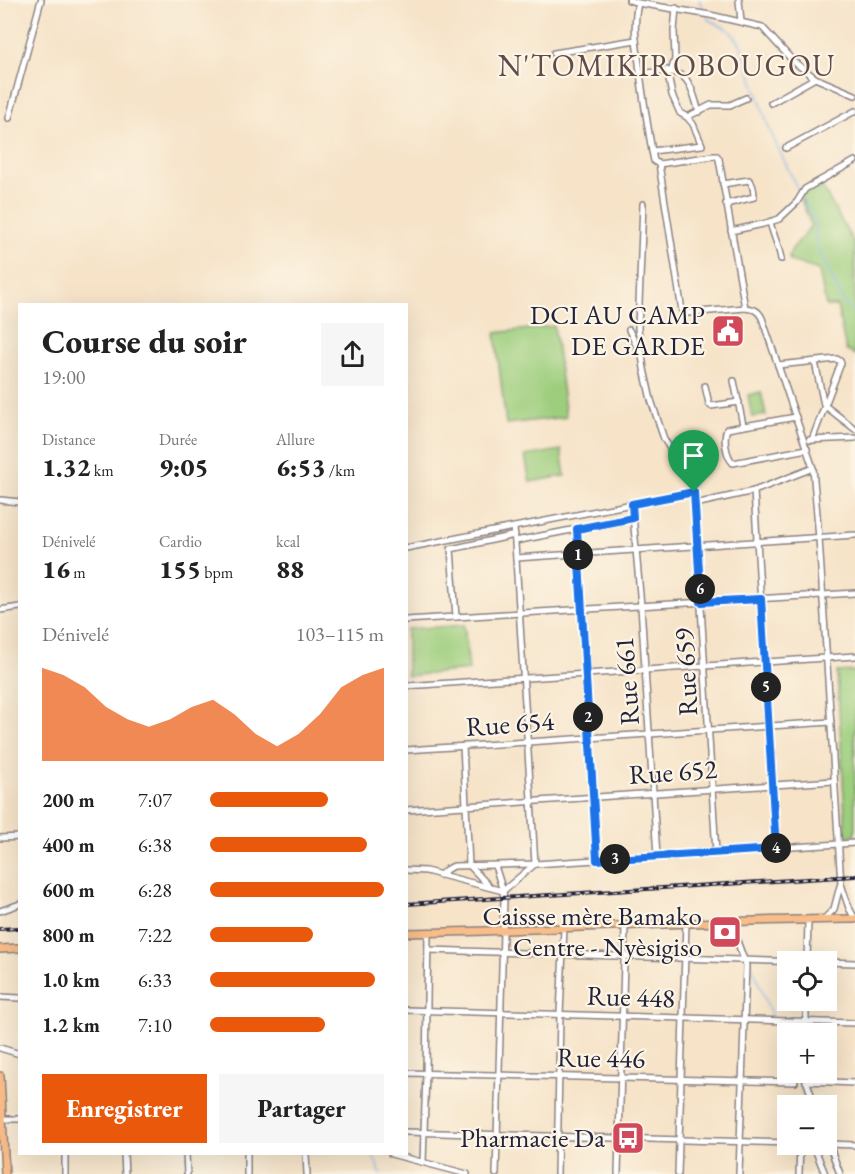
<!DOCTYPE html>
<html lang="fr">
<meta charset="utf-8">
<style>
body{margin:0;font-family:"EB Garamond",serif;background:#f6f6f6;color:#222;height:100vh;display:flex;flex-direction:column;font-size:22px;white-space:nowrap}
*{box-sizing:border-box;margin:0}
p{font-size:20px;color:#767676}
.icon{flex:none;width:33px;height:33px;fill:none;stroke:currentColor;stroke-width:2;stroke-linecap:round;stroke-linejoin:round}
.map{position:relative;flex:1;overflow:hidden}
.panel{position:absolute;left:18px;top:303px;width:390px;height:852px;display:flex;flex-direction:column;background:#fff;border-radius:0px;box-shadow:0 6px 24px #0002}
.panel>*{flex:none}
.fabs{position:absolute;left:777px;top:951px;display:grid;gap:12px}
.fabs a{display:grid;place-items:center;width:60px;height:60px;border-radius:0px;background:#fff;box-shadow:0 6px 24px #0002;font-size:30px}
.pin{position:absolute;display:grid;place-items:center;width:51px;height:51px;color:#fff;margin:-62px -26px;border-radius:50% 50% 50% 0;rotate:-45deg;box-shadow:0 0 6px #0007}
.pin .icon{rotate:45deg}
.km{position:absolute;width:30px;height:30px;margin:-15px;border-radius:50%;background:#222;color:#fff;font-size:16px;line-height:30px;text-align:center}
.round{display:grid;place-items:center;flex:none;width:63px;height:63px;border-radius:0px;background:#f6f6f6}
.headline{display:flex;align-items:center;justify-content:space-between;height:102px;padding:0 24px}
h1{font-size:33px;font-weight:800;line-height:45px}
.figures{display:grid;grid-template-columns:repeat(3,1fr);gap:9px;height:102px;padding:6px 24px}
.figures div{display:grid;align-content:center}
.figures b{font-size:26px;font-weight:800}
.figures small{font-size:16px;font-weight:400}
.figures p{font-size:16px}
.chart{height:168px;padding:12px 24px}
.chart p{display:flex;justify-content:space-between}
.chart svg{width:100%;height:108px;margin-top:6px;fill:#ea580c;opacity:.7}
.button{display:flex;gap:12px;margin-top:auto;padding:12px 24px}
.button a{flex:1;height:69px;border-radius:0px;background:#ea580c;color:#fff;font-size:24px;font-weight:800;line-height:69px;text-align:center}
.button a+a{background:#f6f6f6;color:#222}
ul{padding:0 24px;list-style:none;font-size:20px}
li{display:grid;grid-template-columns:96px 72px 1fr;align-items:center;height:45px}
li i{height:15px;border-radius:8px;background:#ea580c}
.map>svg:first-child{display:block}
.green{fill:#9dce7d;stroke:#60785c;stroke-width:1.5}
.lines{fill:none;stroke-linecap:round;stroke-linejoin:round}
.stream{stroke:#7ab0e8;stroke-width:1.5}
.minor-casing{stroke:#8c8282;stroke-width:8}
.major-casing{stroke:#8c8282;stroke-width:10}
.minor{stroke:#fff;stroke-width:5}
.major{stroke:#f8bd88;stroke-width:7}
.rail-casing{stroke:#22223b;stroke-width:4}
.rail{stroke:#fcf5e5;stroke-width:1.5;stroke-dasharray:4.5;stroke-linecap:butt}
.route-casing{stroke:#fff;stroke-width:12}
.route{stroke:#1a73e8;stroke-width:8}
.labels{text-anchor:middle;stroke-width:4.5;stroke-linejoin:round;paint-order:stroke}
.poi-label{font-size:27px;fill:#22223b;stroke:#fcf5e5;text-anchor:end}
.street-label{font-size:27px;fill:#22223b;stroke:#fcf5e5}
.quarter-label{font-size:30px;letter-spacing:1.5px;fill:#624c4a;stroke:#fcf5e5}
</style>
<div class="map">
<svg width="855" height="1174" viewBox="0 0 855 1174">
<rect width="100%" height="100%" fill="#fcf5e5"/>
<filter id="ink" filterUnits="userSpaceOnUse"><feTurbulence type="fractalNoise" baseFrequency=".0167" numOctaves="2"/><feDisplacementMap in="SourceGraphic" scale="12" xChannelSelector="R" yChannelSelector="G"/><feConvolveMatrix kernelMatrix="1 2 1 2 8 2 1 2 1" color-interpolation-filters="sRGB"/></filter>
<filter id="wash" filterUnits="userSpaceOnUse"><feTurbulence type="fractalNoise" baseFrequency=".008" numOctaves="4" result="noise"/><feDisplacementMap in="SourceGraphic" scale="24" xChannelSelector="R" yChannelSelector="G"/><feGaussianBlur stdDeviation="1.35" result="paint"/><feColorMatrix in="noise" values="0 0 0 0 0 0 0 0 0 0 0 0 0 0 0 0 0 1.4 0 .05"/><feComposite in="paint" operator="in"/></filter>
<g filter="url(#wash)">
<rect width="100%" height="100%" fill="#f6e3c8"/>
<g class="green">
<path d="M 819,181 L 855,245 L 855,355 L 846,350 L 837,306 L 826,306 L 819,270 L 790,261 L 789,256 L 792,249 L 805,234 L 811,225 L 801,199 L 804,189 Z"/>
<path d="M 554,326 L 566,417 L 506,424 L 495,333 Z"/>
<path d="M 761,392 L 766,415 L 752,417 L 748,395 Z"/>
<path d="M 561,450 L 565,476 L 530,482 L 525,456 Z"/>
<path d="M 464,625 L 469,670 L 407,676 L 407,629 Z"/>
<path d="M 855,671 L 855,835 L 846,836 L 837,672 Z"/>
</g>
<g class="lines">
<g class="stream">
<path d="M 699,0 L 705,13"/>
<path d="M 707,17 L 709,20 L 729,30 L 740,43 L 770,131 L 800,194"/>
<path d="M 802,198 L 815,223 L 816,245 L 844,303 L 855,313"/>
<path d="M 738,932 L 749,959"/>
<path d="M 751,963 L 772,1017"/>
<path d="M 774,1022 L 788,1054"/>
<path d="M 795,1072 L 808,1106"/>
<path d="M 823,1144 L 834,1174"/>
<path d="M 373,1156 L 381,1174"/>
</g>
</g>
</g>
<g filter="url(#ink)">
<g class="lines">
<g class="minor-casing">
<g id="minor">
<path d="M 629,0 L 638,3 L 710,15 L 762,27 L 793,61 L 815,78 L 855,95"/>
<path d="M 739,0 L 741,22"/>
<path d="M 638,3 C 633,23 636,43 639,63 C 642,93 647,122 652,151 L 654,161 L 659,164 L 682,311 L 688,313 L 745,308"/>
<path d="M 554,53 L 636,40"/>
<path d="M 671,72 L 675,59 L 674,31 L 676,8"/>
<path d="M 640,74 C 656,72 680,66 689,84 C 694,92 696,103 699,112"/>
<path d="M 771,103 L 815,78"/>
<path d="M 687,117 L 711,105 L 730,105 L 746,98"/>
<path d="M 9,118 L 41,0"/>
<path d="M 786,148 L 855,111"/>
<path d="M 652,151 L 702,145 L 693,124 L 687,117 L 680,113 L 672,95 L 667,70"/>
<path d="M 659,164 L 713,156 L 717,156 L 719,159 L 745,308 C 754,309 758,310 762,318 L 813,468 L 819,538 L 841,884 L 849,908 L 855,919"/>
<path d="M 723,184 L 749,180 C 753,184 754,192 754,197 L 726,204"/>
<path d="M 643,204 L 638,329 L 644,369 L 651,400 L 664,439 L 693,486 L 694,492 L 716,853"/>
<path d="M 770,222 C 773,235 779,246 781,259"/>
<path d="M 731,231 L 763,224 L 779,219 L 797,202 L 805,189 L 855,161"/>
<path d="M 629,330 L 640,353"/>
<path d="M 815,362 L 824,405 L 855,429"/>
<path d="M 778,365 L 837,359 L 840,361 L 841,363 L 812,440"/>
<path d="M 734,381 L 743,425"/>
<path d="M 705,386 L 709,404 L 711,406 L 739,402"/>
<path d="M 796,417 L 727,429 C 723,438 726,456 733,463 L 807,449"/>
<path d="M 809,440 L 855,438"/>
<path d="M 754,491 L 776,849"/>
<path d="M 0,500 L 20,502"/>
<path d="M 632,504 L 641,606 L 657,856"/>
<path d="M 695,504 L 754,491 L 813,468"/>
<path d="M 577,529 L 597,860"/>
<path d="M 515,541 L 633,518"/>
<path d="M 406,548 L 694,492"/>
<path d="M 516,558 L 855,535"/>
<path d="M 0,610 L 20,607"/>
<path d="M 456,617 L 451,549 L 515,535"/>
<path d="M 406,620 L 855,593"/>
<path d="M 406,686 L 855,656"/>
<path d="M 463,746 L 469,865 L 489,886"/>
<path d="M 406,750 L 831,722"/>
<path d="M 406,810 L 834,781"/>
<path d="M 0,838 L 20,837"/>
<path d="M 495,866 L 503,891 L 504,898 L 496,1174"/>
<path d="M 406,870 L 426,871 L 503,891 L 535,864 L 514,527"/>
<path d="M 440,875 L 447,869 L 454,866 L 535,864 L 855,843"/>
<path d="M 0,911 L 20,904"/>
<path d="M 824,919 L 834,909 L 840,886"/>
<path d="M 730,922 L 746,965 L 739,1174"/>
<path d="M 428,950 L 800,962"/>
<path d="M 807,962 L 808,920"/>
<path d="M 826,962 L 855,963"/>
<path d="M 0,997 L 20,998"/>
<path d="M 406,1010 L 855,1023"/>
<path d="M 806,1034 L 806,1000"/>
<path d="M 0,1048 L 20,1054"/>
<path d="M 805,1072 L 805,1077 L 815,1106"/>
<path d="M 406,1073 L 795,1082"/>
<path d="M 806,1081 L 855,1083"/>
<path d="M 0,1119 L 20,1119"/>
<path d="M 406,1132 L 788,1143"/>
<path d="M 826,1136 L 840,1174"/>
<path d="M 813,1144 L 825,1174"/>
<path d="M 828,1144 L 855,1145"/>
<path d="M 65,1154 L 65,1174"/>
<path d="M 124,1154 L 125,1174"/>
<path d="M 186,1154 L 187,1174"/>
<path d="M 247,1154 L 247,1174"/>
<path d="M 306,1154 L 307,1174"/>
<path d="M 391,1154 L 467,1174"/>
<path d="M 423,1162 L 426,1073 L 428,933"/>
<path d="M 557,1174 L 560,1014 L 564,928"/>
<path d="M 618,1174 L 625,927"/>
<path d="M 678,1174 L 686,923"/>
<path d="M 799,1174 L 800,1144"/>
</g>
</g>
<g class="major-casing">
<g id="major">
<path d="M 406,933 C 556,930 705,920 855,919"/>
<path d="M 0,949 L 20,948"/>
<path d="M 0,1076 L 5,1174"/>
</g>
</g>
<use href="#minor" class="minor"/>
<use href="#major" class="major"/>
<g class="rail-casing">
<g id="rail">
<path d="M 406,904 L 855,876"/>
<path d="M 0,929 L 20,928"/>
</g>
</g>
<use href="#rail" class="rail"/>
</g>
</g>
<g class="lines" filter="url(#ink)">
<g class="route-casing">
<path id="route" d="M 694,492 L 701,602 L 761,599 L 776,849 L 597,860 L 577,529 L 633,518 L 632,504 Z"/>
</g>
<use href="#route" class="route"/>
</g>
<defs>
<g id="civic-square" transform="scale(1.725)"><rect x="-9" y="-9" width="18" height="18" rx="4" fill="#d1495b" stroke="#fcf5e5"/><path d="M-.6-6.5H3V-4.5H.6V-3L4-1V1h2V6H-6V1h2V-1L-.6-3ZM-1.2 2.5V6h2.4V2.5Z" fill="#fff"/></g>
<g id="bank-square" transform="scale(1.725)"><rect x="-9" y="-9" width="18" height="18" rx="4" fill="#d1495b" stroke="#fcf5e5"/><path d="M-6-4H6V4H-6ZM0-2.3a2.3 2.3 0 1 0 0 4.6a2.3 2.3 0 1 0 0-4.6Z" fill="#fff"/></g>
<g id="bus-square" transform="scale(1.725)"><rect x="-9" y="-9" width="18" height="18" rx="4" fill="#d1495b" stroke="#fcf5e5"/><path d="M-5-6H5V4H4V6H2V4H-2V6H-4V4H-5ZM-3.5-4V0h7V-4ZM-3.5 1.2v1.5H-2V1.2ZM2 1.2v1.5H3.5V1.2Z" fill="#fff"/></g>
</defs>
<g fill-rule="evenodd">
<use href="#civic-square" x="728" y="331"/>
<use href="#bank-square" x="725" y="932"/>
<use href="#bus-square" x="628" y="1138"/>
</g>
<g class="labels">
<g class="poi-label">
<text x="705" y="324">DCI AU CAMP<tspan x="705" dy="31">DE GARDE</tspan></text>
<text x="702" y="925">Caissse mère Bamako<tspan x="702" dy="31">Centre - Nyèsigiso</tspan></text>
<text x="605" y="1147">Pharmacie Da</text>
</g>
<g class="street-label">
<text transform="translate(686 672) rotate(-93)" y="9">Rue 659</text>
<text transform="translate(627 681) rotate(-94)" y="9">Rue 661</text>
<text transform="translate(510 724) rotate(-4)" y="9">Rue 654</text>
<text transform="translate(673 772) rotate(-4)" y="9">Rue 652</text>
<text transform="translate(631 997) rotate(2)" y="9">Rue 448</text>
<text transform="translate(601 1058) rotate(1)" y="9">Rue 446</text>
</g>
<g class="quarter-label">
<text x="667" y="76">N'TOMIKIROBOUGOU</text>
</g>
</g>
</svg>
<div class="fabs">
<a><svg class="icon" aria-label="locate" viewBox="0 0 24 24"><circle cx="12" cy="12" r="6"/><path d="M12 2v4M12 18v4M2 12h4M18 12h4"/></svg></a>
<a>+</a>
<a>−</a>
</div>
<div class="pin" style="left:694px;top:492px;background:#1e9e55"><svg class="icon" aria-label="arrive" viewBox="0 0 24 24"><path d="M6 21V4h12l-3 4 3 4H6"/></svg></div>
<b class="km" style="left:578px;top:555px">1</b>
<b class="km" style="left:588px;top:717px">2</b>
<b class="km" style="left:615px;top:859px">3</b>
<b class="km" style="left:776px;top:848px">4</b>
<b class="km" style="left:766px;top:687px">5</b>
<b class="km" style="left:700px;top:589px">6</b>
<section class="panel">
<div class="headline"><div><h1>Course du soir</h1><p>19:00</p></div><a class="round"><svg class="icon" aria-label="share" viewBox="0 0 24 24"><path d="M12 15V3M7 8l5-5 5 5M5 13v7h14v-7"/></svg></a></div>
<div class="figures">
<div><p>Distance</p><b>1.32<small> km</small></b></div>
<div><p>Durée</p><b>9:05</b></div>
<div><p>Allure</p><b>6:53<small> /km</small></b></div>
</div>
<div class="figures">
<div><p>Dénivelé</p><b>16<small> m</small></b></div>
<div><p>Cardio</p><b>155<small> bpm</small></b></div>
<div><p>kcal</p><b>88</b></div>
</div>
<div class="chart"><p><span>Dénivelé</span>103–115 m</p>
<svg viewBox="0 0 160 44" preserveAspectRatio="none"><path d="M0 44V6L10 9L20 14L30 22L40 27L50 30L60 27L70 22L80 19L90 25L100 33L110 38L120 33L130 25L140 14L150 9L160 6V44z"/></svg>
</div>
<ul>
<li><b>200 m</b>7:07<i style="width:68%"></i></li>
<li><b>400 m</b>6:38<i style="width:90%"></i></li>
<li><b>600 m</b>6:28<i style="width:100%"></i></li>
<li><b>800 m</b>7:22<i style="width:59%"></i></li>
<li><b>1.0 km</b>6:33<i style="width:95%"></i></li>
<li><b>1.2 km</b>7:10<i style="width:66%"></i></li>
</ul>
<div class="button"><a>Enregistrer</a><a>Partager</a></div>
</section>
</div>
